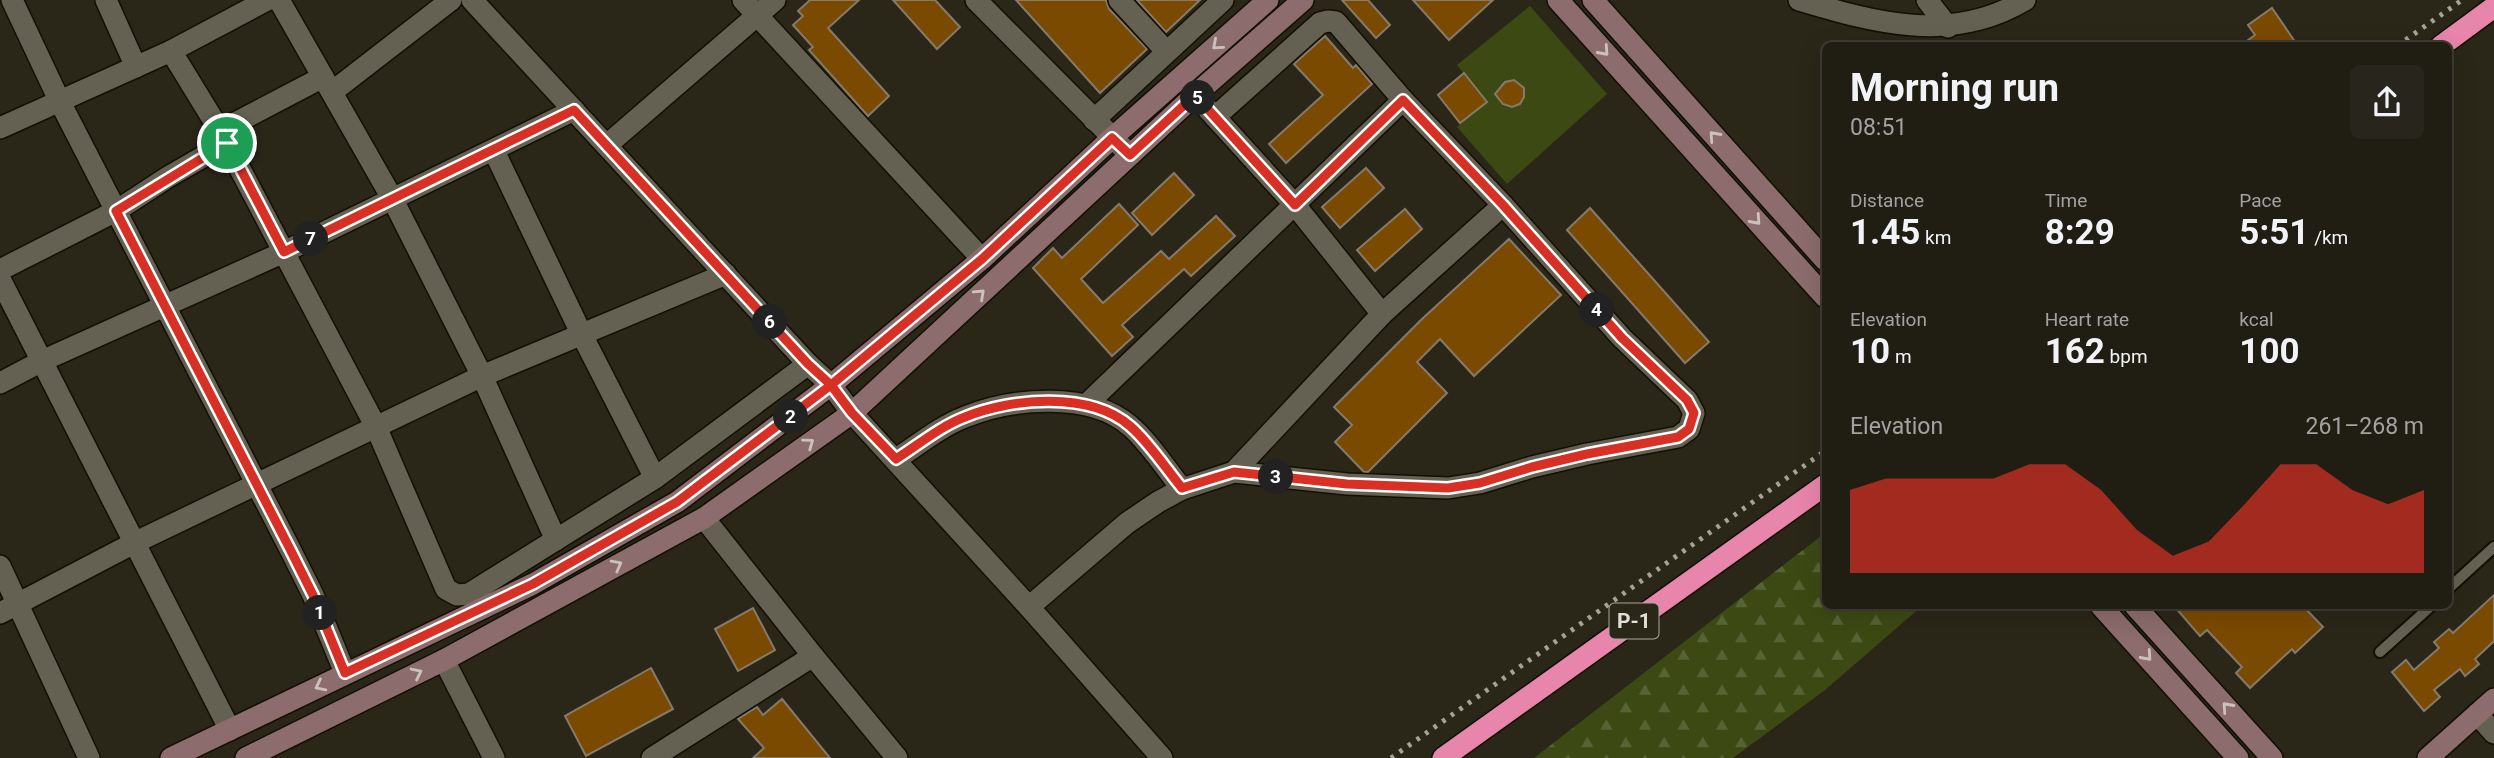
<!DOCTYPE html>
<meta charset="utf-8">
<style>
body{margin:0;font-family:Roboto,sans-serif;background:#28261c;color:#f1f3f6;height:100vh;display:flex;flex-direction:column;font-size:26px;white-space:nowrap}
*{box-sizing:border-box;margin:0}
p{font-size:23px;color:#a2a2a0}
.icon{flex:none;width:38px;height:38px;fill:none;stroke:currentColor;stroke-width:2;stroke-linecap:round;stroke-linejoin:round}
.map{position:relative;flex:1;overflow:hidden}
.details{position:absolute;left:1822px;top:42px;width:630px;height:567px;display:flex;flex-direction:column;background:#201d13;border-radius:10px;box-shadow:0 7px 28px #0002,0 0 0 2px #3d3b33}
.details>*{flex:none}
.pin{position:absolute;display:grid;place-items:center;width:60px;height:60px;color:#fff;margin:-30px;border:4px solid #fff;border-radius:50%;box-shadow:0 2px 7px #0007}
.km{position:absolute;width:35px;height:35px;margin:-18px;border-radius:50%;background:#222;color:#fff;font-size:19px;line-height:35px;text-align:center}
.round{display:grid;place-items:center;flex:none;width:74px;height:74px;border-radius:10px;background:#28261c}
.head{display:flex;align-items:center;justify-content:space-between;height:119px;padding:0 28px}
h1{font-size:38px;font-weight:700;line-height:52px}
.stats{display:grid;grid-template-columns:repeat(3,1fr);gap:10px;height:119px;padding:7px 28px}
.stats div{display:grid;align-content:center}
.stats b{font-size:35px;font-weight:700}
.stats small{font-size:19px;font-weight:400}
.stats p{font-size:19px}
.chart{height:196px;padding:14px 28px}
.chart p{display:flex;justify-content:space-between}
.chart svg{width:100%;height:126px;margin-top:7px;fill:#d93025;opacity:.7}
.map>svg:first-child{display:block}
.forest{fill:url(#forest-firs)}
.garden{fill:#3c4913}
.building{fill:#7a4a00;stroke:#867a6d;stroke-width:2}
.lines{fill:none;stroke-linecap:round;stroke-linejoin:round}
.lane-casing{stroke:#120f04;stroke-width:14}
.street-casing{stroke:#120f04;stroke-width:24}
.secondary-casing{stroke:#120f04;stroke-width:24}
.highway-casing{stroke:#120f04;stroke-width:24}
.lane{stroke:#656152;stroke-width:10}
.street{stroke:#656152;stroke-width:21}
.secondary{stroke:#8c6c6d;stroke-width:21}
.highway{stroke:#e785ab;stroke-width:21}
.rail{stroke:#a5a298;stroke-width:5;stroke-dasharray:3.5 7;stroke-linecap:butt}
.oneway{stroke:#ccc2bc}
.route-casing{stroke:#fff;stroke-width:14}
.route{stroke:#d93025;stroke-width:9}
.labels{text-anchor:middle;stroke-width:7;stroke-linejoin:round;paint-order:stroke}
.shield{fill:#2a2719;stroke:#aaa89d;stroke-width:2}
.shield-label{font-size:21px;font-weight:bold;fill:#e1dfd6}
</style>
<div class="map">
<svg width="2494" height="758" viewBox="0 0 2494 758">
<defs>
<pattern id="forest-firs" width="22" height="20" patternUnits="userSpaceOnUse" patternTransform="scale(1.75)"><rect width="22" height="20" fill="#3c4913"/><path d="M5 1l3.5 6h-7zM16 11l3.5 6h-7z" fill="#586335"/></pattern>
</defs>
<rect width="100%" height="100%" fill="#2a2719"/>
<path class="forest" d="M 1825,533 L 1825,606 L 1922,606 L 1825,690 L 1733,758 L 1534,758 Z"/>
<path class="garden" d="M 1530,6 L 1607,94 L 1507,184 L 1457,127 L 1486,102 L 1457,65 Z"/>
<g class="building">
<path d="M 810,0 L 859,0 L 828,28 L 889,96 L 868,116 L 809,50 L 813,47 L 793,25 L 803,16 L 798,11 Z"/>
<path d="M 893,0 L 935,0 L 960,27 L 937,49 Z"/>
<path d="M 1016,0 L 1106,0 L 1109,9 L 1147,49 L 1100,93 Z"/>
<path d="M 1137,0 L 1200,0 L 1166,32 Z"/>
<path d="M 1342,0 L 1368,0 L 1390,25 L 1376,38 Z"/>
<path d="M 1413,0 L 1493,0 L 1449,40 Z"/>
<path d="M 2272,8 L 2298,46 L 2240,46 L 2255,35 L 2248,25 Z"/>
<path d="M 1325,36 L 1353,68 L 1356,65 L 1372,84 L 1286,163 L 1269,144 L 1323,95 L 1294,64 Z"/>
<path d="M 1464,73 L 1487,102 L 1460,123 L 1438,95 Z"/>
<path d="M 1514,80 L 1524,88 L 1524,97 L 1520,104 L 1512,107 L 1503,104 L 1495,94 L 1505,82 Z"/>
<path d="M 1366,168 L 1384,188 L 1340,228 L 1322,207 Z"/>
<path d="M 1174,173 L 1194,195 L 1152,235 L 1132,213 Z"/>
<path d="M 1119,204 L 1138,225 L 1081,279 L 1103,303 L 1161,251 L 1169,259 L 1216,216 L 1235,236 L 1191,276 L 1184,269 L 1122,325 L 1133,337 L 1112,356 L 1033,268 L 1053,248 L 1062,258 Z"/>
<path d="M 1590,208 L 1709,342 L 1685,363 L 1567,230 Z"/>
<path d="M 1405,209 L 1422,229 L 1375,271 L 1357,250 Z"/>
<path d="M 1509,239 L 1561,295 L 1474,376 L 1440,339 L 1417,362 L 1447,393 L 1368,472 L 1364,472 L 1335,442 L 1352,425 L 1334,407 L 1422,319 Z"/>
<path d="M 2494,595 L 2494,641 L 2475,659 L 2479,664 L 2465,676 L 2460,669 L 2434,690 L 2440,697 L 2424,711 L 2392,672 L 2406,660 L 2414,670 L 2439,648 L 2434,642 L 2449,629 L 2453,633 Z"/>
<path d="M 2174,606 L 2303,606 L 2323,627 L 2295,653 L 2292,649 L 2250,688 L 2236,673 L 2242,667 L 2207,630 L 2200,636 Z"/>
<path d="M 753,608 L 775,650 L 738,671 L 715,629 Z"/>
<path d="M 651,668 L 673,709 L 586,756 L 565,716 Z"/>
<path d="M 782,699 L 830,758 L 753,758 L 764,748 L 738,719 L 757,707 L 763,715 Z"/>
</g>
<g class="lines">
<g class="lane-casing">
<g id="lane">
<path d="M 2448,589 L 2494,547"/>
<path d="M 2380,652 L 2431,606"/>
</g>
</g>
<g class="street-casing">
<g id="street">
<path d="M 12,0 L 60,102 L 291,551 L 313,595 L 345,673"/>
<path d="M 106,0 L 136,67"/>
<path d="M 279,0 L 392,198 L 482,376 L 556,540"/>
<path d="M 472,0 L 808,364 L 831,385 L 852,413 L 1029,607 L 1162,758"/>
<path d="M 743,0 L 982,259"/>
<path d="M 976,0 L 1130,155"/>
<path d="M 1119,0 L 1166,51"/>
<path d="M 1799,0 C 1876,23 1951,44 2025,0"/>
<path d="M 1927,0 L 1948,27"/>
<path d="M 171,51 L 220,131 L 376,427 L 446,589 L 457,595 L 469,594 L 655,478 L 808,364"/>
<path d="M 332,92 L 451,0"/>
<path d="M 1195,95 L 1295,205 L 1382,314"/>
<path d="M 1094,120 L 1223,0"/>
<path d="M 0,128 L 171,51 L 267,0"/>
<path d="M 220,131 L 323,77"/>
<path d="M 607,145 L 775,0"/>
<path d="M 494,151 L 582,335 L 655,478"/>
<path d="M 0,270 L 116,211 L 168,177 L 227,143"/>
<path d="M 0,279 L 230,730"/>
<path d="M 0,383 L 42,361 L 284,252 L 574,110"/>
<path d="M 1087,404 L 1403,100"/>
<path d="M 896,459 C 918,445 941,426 965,417 C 1012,398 1090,391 1130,426 C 1148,441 1167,470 1182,489"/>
<path d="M 1234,472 L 1382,314 L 1503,205"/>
<path d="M 0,566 L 89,758"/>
<path d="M 1029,607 L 1127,523 L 1158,502 L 1182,489 L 1234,472 L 1347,484 L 1448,488 L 1480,483 L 1532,467 L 1587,454 L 1678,437 L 1689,429 L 1694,413 L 1687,400 L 1622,338 L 1503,205 L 1403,100 L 1336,22 L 1328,21 L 1320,23 L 1215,117"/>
<path d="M 0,613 L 134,543 L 482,376 L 726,274"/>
<path d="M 813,656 L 897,758"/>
<path d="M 444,660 L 494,758"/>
<path d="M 2477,714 L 2494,733"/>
<path d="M 652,758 L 813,656 L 704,518"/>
</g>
</g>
<g class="secondary-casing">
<g id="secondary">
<path d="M 1558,0 L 1825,297"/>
<path d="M 1593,0 L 1825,260"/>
<path d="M 2101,606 L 2238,758"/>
<path d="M 2135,606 L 2272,758"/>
<path d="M 171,758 L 533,584 L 677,502 L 831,385 L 982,259 L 1112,138 L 1268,0"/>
<path d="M 246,758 L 444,660 L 704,518 L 852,413 L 1195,95 L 1303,0"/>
<path d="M 2428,758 L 2494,699"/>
</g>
</g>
<g class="highway-casing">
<g id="highway">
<path d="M 2441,46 L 2494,7"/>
<path d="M 1443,758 L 1825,485"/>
</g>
</g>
<use href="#lane" class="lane"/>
<use href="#street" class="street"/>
<use href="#secondary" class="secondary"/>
<use href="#highway" class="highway"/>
<g class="rail">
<path d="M 2397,46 L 2462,0"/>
<path d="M 1391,758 L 1825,451"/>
</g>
</g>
<defs><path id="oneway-chevron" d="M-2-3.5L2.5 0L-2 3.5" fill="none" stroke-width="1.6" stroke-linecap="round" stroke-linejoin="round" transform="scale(1.75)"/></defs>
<g class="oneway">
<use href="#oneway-chevron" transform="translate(1217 45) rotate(139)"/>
<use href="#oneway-chevron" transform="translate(1604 51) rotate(48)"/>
<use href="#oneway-chevron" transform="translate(1714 136) rotate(-132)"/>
<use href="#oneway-chevron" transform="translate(1756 220) rotate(48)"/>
<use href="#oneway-chevron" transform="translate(980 294) rotate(-43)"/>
<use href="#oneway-chevron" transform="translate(809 443) rotate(-36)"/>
<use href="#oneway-chevron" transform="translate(617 565) rotate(-28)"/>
<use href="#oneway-chevron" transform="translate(2147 656) rotate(48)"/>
<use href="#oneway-chevron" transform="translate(417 673) rotate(-26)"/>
<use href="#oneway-chevron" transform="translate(320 686) rotate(154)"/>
<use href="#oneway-chevron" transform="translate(2227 707) rotate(-132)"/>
</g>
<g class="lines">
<g class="route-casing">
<path id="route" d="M 227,143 L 116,211 L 291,551 L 313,595 L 345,673 L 533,584 L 677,502 L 831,385 L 852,413 L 896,459 C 918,445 941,426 965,417 C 1011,398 1090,391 1130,426 C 1148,441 1167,470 1182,488 L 1234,472 L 1347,484 L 1448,488 L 1480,483 L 1532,467 L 1587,454 L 1678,437 L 1689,429 L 1694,413 L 1687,400 L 1622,338 L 1503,205 L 1403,100 L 1295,205 L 1195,95 L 1130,155 L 1112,138 L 982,259 L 831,385 L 808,364 L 574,110 L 284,252 L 227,143"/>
</g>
<use href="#route" class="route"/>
</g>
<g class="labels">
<rect class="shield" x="1609.5" y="603.5" width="49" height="35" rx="5"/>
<g class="shield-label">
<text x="1634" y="628">P-1</text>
</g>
</g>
</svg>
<div class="pin" style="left:227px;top:143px;background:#1e9e55"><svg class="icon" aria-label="arrive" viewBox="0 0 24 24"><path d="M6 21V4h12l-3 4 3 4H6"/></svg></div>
<b class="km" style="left:320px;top:613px">1</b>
<b class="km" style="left:791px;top:417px">2</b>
<b class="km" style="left:1276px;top:477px">3</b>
<b class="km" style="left:1597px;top:310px">4</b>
<b class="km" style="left:1198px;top:98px">5</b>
<b class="km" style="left:770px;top:322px">6</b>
<b class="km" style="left:311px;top:239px">7</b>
<section class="details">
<div class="head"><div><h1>Morning run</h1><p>08:51</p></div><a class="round"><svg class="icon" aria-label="share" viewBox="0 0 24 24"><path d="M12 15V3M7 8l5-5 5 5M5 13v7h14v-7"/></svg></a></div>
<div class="stats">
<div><p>Distance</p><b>1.45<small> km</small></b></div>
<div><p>Time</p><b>8:29</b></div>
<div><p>Pace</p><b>5:51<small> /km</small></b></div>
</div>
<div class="stats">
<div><p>Elevation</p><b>10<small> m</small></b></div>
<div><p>Heart rate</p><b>162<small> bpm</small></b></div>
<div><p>kcal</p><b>100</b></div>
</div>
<div class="chart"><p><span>Elevation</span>261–268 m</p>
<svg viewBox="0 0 160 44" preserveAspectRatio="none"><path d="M0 44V15L10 11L20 11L30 11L40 11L50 6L60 6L70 15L80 29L90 38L100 33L110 20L120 6L130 6L140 15L150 20L160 15V44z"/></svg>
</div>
</section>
</div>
